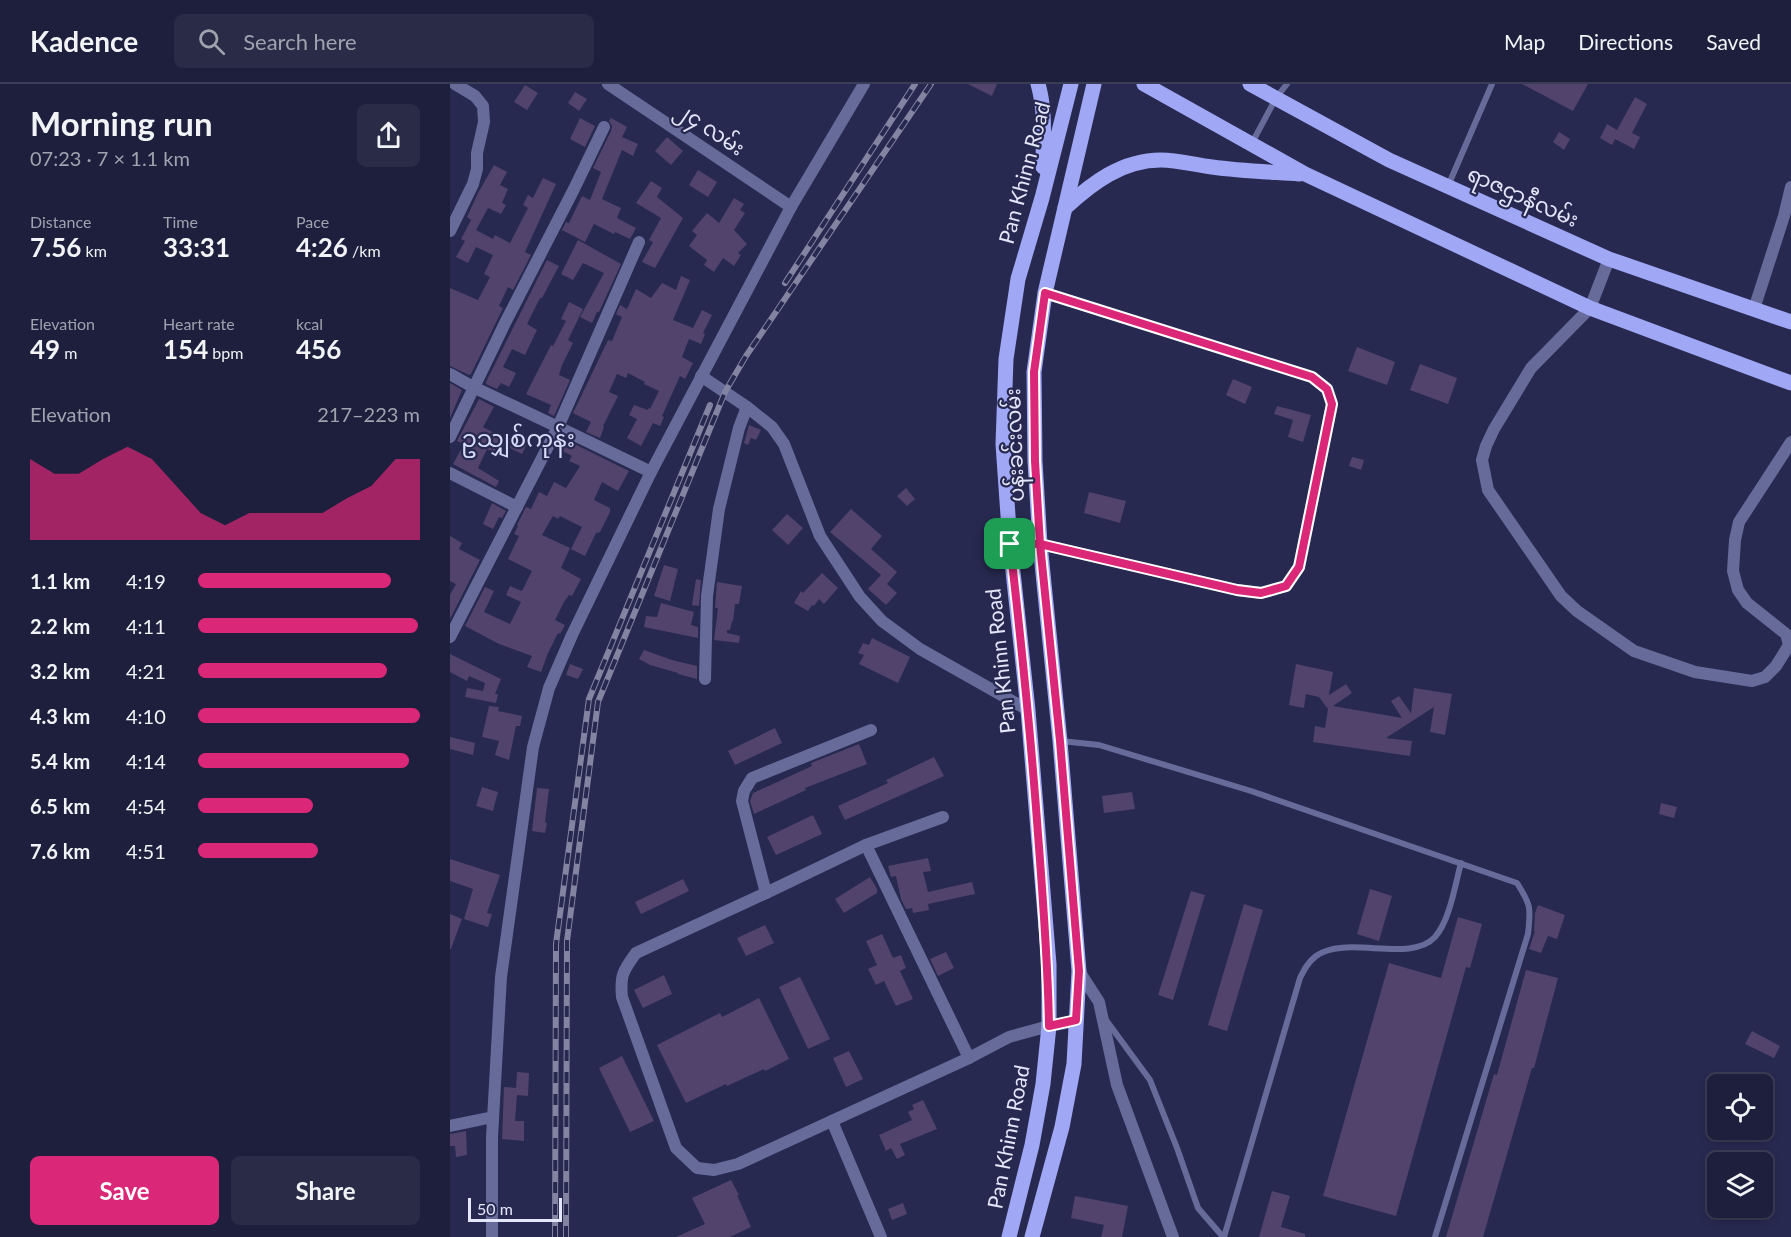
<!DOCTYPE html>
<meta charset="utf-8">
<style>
body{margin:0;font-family:Lato,"Noto Sans Myanmar",sans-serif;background:#2a2c47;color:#f1f3f6;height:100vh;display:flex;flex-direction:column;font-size:22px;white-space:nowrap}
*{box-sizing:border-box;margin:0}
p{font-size:20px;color:#a0a2af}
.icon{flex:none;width:33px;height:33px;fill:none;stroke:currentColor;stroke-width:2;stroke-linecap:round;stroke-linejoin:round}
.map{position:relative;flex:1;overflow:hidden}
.side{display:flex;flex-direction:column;background:#1d1f3c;width:450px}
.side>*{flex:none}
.buttons{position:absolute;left:1257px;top:990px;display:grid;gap:12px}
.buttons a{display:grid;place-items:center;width:66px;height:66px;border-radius:9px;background:#1d1f3c;box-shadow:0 3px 9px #0003,0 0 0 2px #3b3d56;font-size:30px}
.scale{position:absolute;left:18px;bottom:15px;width:94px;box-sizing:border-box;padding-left:6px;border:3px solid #e4e7fb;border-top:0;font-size:16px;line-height:21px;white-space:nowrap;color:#e4e7fb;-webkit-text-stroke:4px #272950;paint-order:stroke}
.pin{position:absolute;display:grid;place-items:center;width:51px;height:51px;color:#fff;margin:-26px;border-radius:12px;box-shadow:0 3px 9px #0006}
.round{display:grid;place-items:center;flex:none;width:63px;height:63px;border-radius:9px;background:#2a2c47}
.headline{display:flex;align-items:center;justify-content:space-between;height:102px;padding:0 30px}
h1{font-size:33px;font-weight:700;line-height:45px}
.figures{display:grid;grid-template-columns:repeat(3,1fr);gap:9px;height:102px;padding:6px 30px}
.figures div{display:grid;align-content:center}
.figures b{font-size:26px;font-weight:700}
.figures small{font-size:16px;font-weight:400}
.figures p{font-size:16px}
.chart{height:168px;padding:12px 30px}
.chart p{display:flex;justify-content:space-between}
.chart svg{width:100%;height:108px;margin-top:6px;fill:#db2777;opacity:.7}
.primary-button{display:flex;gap:12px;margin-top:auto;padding:12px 30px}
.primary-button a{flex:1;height:69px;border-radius:9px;background:#db2777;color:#fff;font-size:24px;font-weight:700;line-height:69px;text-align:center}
.primary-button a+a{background:#2a2c47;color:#f1f3f6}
ul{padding:0 30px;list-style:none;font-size:20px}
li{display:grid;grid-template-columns:96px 72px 1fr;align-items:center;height:45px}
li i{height:15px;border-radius:8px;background:#db2777}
header{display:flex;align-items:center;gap:36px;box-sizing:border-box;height:84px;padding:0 30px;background:#1d1f3c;border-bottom:2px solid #3b3d56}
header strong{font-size:28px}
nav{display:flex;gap:33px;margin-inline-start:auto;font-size:21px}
.search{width:420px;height:54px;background:#2a2c47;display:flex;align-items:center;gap:15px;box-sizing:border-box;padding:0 21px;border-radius:9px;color:#a0a2af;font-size:22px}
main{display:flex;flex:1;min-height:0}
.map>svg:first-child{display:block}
.building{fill:#51436c}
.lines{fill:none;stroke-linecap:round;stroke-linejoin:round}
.service{stroke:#666b9a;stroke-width:6}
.minor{stroke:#666b9a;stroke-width:12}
.primary{stroke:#a0a8f6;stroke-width:15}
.rail-casing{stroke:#8284a2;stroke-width:6}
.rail{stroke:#272950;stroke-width:4;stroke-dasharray:11;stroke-linecap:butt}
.route-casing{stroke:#fff;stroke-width:12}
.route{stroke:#db2777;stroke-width:8}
.labels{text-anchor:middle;stroke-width:4.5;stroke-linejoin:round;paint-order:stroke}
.street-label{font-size:21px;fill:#e4e7fb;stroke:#272950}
.quarter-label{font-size:24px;fill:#d8dcfa;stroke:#272950}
</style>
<header>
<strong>Kadence</strong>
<div class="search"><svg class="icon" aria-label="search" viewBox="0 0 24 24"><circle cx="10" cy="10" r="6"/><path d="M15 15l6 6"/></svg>Search here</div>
<nav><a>Map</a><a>Directions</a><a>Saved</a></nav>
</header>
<main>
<section class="side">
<div class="headline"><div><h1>Morning run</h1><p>07:23 · 7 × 1.1 km</p></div><a class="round"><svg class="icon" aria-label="share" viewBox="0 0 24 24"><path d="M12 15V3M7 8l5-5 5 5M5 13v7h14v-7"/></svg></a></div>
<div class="figures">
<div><p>Distance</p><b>7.56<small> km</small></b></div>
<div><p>Time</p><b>33:31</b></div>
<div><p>Pace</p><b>4:26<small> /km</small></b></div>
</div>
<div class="figures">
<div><p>Elevation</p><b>49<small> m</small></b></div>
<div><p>Heart rate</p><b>154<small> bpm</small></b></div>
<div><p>kcal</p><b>456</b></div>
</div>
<div class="chart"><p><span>Elevation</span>217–223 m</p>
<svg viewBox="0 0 160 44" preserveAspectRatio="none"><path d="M0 44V11L10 17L20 17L30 11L40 6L50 11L60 22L70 33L80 38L90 33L100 33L110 33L120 33L130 27L140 22L150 11L160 11V44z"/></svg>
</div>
<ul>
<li><b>1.1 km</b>4:19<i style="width:87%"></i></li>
<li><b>2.2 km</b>4:11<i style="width:99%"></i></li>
<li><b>3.2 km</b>4:21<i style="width:85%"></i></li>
<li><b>4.3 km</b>4:10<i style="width:100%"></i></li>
<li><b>5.4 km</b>4:14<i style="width:95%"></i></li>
<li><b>6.5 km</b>4:54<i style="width:52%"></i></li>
<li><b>7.6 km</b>4:51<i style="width:54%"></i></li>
</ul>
<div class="primary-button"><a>Save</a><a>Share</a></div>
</section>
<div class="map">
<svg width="1341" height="1153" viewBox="0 0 1341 1153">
<rect width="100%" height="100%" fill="#272950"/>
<g class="building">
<path d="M 518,0 L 547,0 L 542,12 Z"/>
<path d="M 1072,0 L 1138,0 L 1123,27 Z"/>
<path d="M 75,1 L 88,9 L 77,26 L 64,18 Z"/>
<path d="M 125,8 L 137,15 L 129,27 L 118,19 Z"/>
<path d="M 1185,13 L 1197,20 L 1182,49 L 1190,53 L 1184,65 L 1165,55 L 1162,61 L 1150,54 L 1157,40 L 1167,46 Z"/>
<path d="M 130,34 L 145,42 L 135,63 L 120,55 Z"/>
<path d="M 161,34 L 177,43 L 172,53 L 188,60 L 183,72 L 172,66 L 152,115 L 171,124 L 167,134 L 186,144 L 180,155 L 165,148 L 164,150 L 144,140 L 135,158 L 112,146 L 116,138 L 119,139 L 132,112 L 140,116 L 151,88 L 143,84 L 161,47 L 162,42 L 159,37 Z"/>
<path d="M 1109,48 L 1120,55 L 1114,66 L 1103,58 Z"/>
<path d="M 217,53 L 233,67 L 221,81 L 205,67 Z"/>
<path d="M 44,81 L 57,88 L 50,101 L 58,105 L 52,119 L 56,121 L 51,130 L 38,124 L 26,146 L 43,155 L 45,151 L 60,159 L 78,124 L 73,121 L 78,111 L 83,114 L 93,94 L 106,100 L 75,168 L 81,171 L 63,206 L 58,203 L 49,222 L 53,224 L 21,290 L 19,291 L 0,282 L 0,204 L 28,216 L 40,193 L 34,190 L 43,171 L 26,163 L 18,179 L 6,173 L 15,157 L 11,155 L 21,136 L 17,133 L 28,109 Z"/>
<path d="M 248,86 L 267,98 L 258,113 L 239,101 Z"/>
<path d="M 201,97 L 212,104 L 207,113 L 233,134 L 205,184 L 192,178 L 203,158 L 199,156 L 211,134 L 186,119 Z"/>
<path d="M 284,114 L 294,120 L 290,126 L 295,129 L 284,146 L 297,160 L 288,169 L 291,171 L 284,182 L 273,174 L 264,188 L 254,181 L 257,176 L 239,162 L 247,151 L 242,147 L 257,129 L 269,139 Z"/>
<path d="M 128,156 L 171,180 L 149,228 L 147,228 L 142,239 L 130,233 L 154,189 L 133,179 L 123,196 L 111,190 Z"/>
<path d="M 97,176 L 109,182 L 92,214 L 90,214 L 77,240 L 87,246 L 75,271 L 62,265 L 53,283 L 66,289 L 59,303 L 51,299 L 47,305 L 36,300 L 36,298 Z"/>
<path d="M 231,192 L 240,196 L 223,236 L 243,244 L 252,226 L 262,231 L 253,249 L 255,250 L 251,260 L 239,255 L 232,273 L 243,279 L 235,295 L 230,292 L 212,332 L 214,333 L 210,342 L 203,339 L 191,362 L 177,354 L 187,335 L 179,331 L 184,321 L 198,326 L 198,324 L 200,325 L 209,307 L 194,300 L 195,298 L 178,289 L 176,294 L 167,290 L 159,308 L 168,312 L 153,342 L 154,343 L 150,354 L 136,348 L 141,338 L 123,329 L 158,256 L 162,257 L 172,233 L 166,230 L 170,221 L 177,225 L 186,205 L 201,214 L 212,199 L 226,206 Z"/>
<path d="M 119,218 L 133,225 L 118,256 L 123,259 L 112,281 L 109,291 L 120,296 L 104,332 L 98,329 L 101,321 L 76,310 L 101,261 L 103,262 L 116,237 L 111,235 Z"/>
<path d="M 907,263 L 945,278 L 937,301 L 898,287 Z"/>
<path d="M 970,280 L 1007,294 L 998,320 L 960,306 Z"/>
<path d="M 783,295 L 802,303 L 795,320 L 776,311 Z"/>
<path d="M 0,299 L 12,306 L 0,334 Z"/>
<path d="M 29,315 L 44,323 L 33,343 L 61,358 L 65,351 L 78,358 L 72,370 L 60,364 L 55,374 L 37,365 L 28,384 L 49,397 L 46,403 L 3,380 L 14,360 L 7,357 Z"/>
<path d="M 827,322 L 861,331 L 853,358 L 838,353 L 843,336 L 824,330 Z"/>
<path d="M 299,341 L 311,346 L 306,356 L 301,354 L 298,361 L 294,359 Z"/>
<path d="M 114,355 L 179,387 L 168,407 L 152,398 L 144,416 L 160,424 L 160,428 L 150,448 L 146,449 L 135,472 L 121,465 L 132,443 L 110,432 L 108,435 L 103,432 L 92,451 L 120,464 L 111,484 L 131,495 L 122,512 L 119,511 L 114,518 L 105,536 L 115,541 L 110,550 L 108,549 L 98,569 L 91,588 L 77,583 L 82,572 L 49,560 L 15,542 L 35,503 L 44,507 L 34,528 L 60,540 L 71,518 L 56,511 L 60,502 L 72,507 L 82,487 L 58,475 L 69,452 L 64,450 L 68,442 L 67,441 L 76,423 L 81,425 L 89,408 L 97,412 L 104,398 L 116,404 L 130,382 L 119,377 L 122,372 L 109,365 Z"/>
<path d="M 902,373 L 914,376 L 911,386 L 899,382 Z"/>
<path d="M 456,404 L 465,415 L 457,422 L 447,412 Z"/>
<path d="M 639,408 L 676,417 L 670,439 L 634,429 Z"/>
<path d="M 42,419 L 56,427 L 52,434 L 49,433 L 43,445 L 33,440 Z"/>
<path d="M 401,425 L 432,452 L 421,465 L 447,488 L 437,500 L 447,509 L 436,521 L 418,505 L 431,491 L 380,448 Z"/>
<path d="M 337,430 L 353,444 L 338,461 L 322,446 Z"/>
<path d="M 0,452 L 12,459 L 9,465 L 30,476 L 0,535 L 0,511 L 6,500 L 0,497 Z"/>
<path d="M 214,481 L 228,485 L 220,517 L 204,512 Z"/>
<path d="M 372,489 L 388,504 L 374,520 L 369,515 L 364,522 L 362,521 L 358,527 L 344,519 L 351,507 L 353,509 Z"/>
<path d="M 246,495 L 251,496 L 249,522 L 242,521 Z"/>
<path d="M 267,498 L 292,502 L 289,520 L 285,520 L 283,537 L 282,537 L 280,546 L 277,546 L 277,549 L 290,552 L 289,559 L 264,556 L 268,524 L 265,524 Z"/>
<path d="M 211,519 L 244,528 L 241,541 L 248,543 L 248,554 L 194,543 L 196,532 L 207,533 Z"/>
<path d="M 422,554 L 460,573 L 448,599 L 409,580 L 414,571 L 408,569 L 413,559 L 419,561 Z"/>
<path d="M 194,566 L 222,576 L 247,582 L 247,595 L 228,590 L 228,589 L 200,581 L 189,575 Z"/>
<path d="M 0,570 L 51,595 L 45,610 L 48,610 L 46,619 L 15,613 L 17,604 L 33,607 L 35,599 L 19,592 L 17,597 L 0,588 Z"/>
<path d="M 120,580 L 133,585 L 128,595 L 116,591 Z"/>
<path d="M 846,580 L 883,588 L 879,611 L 896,600 L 902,609 L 883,622 L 952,634 L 941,617 L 949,612 L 961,629 L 964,604 L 1002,610 L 995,651 L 980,648 L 984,623 L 936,654 L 962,657 L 960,672 L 863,658 L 865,642 L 875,644 L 878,625 L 869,613 L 856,610 L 854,624 L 839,621 Z"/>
<path d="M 39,622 L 49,623 L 48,627 L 72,632 L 70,642 L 66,642 L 59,676 L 45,671 L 49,657 L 32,653 Z"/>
<path d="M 325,644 L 332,659 L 285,681 L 278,667 Z"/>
<path d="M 0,653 L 25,659 L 23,671 L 0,665 Z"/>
<path d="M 409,660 L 417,680 L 355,704 L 356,706 L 304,730 L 300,717 L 303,709 L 362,682 L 361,679 Z"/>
<path d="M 484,673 L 494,692 L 395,736 L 388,722 L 438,699 L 436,696 Z"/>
<path d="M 32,703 L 48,708 L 43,727 L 26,722 Z"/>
<path d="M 87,704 L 99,705 L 95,738 L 97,739 L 95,749 L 82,747 Z"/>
<path d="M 682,708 L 685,725 L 654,729 L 652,712 Z"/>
<path d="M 1211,719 L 1227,723 L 1224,734 L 1209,730 Z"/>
<path d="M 363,731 L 372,750 L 326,771 L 317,753 Z"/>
<path d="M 478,774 L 481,787 L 473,788 L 478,808 L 522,798 L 525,810 L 478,820 L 479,826 L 463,829 L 462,824 L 456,825 L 451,815 L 446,792 L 441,793 L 438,782 Z"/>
<path d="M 0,775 L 50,791 L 37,829 L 42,830 L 38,843 L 14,835 L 23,805 L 0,797 Z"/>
<path d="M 420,793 L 427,805 L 427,809 L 394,829 L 385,815 Z"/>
<path d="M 233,795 L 239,807 L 191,830 L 185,818 Z"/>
<path d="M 920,805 L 942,812 L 929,857 L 907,850 Z"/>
<path d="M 741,807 L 755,811 L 723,916 L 708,911 Z"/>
<path d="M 794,820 L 813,826 L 777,947 L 758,941 Z"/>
<path d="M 1088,821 L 1115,831 L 1107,855 L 1098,852 L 1091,869 L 1079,865 L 1085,847 L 1084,847 L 1085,829 Z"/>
<path d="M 0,830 L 12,835 L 1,865 L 0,865 Z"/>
<path d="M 1008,833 L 1032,840 L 1020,884 L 1016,883 L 946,1132 L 873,1112 L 939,879 L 991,894 Z"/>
<path d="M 315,841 L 324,859 L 296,872 L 287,854 Z"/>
<path d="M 432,850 L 443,874 L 451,871 L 456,884 L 450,887 L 463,915 L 446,922 L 434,897 L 426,901 L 418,885 L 427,881 L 416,857 Z"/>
<path d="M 496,868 L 504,884 L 488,892 L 480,875 Z"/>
<path d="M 1076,886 L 1108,894 L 1084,984 L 1082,984 L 1033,1153 L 996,1153 L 1044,990 L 1047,991 Z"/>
<path d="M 214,891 L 222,910 L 193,924 L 184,906 Z"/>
<path d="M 350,893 L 380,955 L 358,965 L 329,903 Z"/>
<path d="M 309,914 L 339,975 L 315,987 L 314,985 L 277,1002 L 276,1000 L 236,1019 L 207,961 L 270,929 L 272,933 Z"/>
<path d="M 1302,947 L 1330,962 L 1324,974 L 1295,960 Z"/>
<path d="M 399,967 L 413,995 L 396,1003 L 383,974 Z"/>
<path d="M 172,972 L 204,1037 L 180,1048 L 149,984 Z"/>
<path d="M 67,988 L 79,989 L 78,1012 L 67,1011 L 65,1037 L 74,1037 L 74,1057 L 52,1055 L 54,1003 L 66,1004 Z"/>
<path d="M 473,1016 L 487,1045 L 450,1060 L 455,1071 L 447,1075 L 441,1064 L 436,1067 L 429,1051 L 462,1036 L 458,1028 L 464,1025 L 462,1021 Z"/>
<path d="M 16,1047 L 17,1071 L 6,1073 L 5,1062 L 0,1062 L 0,1050 Z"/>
<path d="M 281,1096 L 289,1111 L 287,1111 L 301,1143 L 280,1153 L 226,1153 L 255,1140 L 242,1114 Z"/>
<path d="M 822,1107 L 840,1112 L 831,1143 L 855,1150 L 855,1153 L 809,1153 Z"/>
<path d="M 625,1112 L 678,1122 L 672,1153 L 651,1153 L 654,1141 L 621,1134 Z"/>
<path d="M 453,1119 L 457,1130 L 442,1136 L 438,1125 Z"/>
</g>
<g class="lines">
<g class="service">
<path d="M 802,59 L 826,14 L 837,0"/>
<path d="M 998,102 L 1042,0"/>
<path d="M 611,657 L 649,661 L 801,707 L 1067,799 C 1081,821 1081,824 1078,850 L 985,1153"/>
<path d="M 656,936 L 700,996 L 727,1064 L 748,1124 L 773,1153"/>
<path d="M 774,1153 L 850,894 C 854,886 858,878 866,872 C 896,850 960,880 985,853 C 1000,836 1005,801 1011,779"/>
</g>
<g class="minor">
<path d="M 158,0 L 341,123"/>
<path d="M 0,147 L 23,100 L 27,85 L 27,69 L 34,38 L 33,22 L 25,12 L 5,0"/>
<path d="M 1159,175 L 1140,224 L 1081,284 L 1044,345 L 1036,362 L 1032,376 L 1038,406 L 1111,512 L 1127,527 L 1184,567 L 1245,588 L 1302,597 L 1315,593 L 1326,582 L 1339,561 L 1336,550 L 1297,519 L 1288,506 L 1283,487 L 1285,456 L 1289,438 L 1341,358"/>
<path d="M 1304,225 L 1334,132 L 1341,103"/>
<path d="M 0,290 L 23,303 L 108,343 L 201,388"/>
<path d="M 251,292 L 297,323 L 322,343 L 334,360 L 370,452 L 410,513 L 432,537 L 470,565 L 578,626"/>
<path d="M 0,353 L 55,239 L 124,105 L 154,43"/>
<path d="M 0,389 L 67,423"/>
<path d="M 560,460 L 590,460 L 787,506 L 811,509 L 836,502 L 849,483 L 882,320 L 877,305 L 862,293 L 595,209"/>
<path d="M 0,553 L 108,343 L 189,158"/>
<path d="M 255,595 L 257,512 L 269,425 L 289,344 L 297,323"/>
<path d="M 493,733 L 416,761 L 316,809 L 186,869 C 173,887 170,891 172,913 L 226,1064 L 247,1084 L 264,1086 L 288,1080 L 519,974 L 559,953 L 599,942 L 626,937"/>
<path d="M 416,761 L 519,974"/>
<path d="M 316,809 L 292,717 L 294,707 L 302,694 L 421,646"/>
<path d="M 629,887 L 649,918 L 667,1001 L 723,1153"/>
<path d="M 382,1037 L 431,1153"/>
<path d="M 0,1042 L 43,1033"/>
<path d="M 42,1153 L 42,1053 L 51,893 L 83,663 L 99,604 L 122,551 L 201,388 L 341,123 L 414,0"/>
</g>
<g class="primary">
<path d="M 588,0 C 596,28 593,55 593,83"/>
<path d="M 694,0 L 855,90 L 1140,224 L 1341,299"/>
<path d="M 800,0 L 939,76 L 1159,175 L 1341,238"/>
<path d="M 615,124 C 642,99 672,76 711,76 C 728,76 745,81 762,83 C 790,87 820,88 849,90"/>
<path d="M 559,1153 L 582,1061 L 593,1000 L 599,942 L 599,880 L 578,626 L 560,460 L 553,360 L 556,275 L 568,195 L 592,114 L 621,0"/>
<path d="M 582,1153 L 612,1043 L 624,980 L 629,887 L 610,657 L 590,460 L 585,377 L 584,288 L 595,209 L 644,0"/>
</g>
<g class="rail-casing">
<g id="rail">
<path d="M 335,199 L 465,0"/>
<path d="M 105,1153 L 106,860 L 139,615 L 260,321"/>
<path d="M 116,1153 L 117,857 L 148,618 L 275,308 L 296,272 L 481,0"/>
</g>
</g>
<use href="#rail" class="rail"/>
</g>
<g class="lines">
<g class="route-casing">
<path id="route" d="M 560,460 C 571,556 581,653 588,750 C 593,815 598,877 599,942 L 626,936 L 629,887 L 610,657 L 590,460 L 585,377 L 584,288 L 595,209 L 862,293 L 877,305 L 882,320 L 849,483 L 836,502 L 811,509 L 787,506 L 590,460 L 560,460"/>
</g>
<use href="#route" class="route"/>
</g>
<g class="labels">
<g class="street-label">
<text transform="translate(260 45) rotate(34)" y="7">၂၄ လမ်း</text>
<text transform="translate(575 89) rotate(-75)" y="7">Pan Khinn Road</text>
<text transform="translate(1073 113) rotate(24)" y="7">ရာဇဌာနီလမ်း</text>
<text transform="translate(565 361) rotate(-92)" y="7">ပန်းခင်းလမ်း</text>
<text transform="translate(551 577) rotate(-96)" y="7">Pan Khinn Road</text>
<text transform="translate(559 1053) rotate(-79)" y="7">Pan Khinn Road</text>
</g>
<g class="quarter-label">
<text x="68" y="363">ဥသျှစ်ကုန်း</text>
</g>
</g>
</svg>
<div class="buttons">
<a><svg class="icon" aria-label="locate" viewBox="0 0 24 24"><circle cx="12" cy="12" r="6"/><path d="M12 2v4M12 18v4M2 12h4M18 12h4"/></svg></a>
<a><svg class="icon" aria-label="layers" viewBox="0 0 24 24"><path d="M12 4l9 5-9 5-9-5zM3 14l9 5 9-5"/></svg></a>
</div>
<div class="scale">50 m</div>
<div class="pin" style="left:560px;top:460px;background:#1e9e55"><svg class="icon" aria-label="arrive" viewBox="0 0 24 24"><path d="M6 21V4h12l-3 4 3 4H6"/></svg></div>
</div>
</main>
